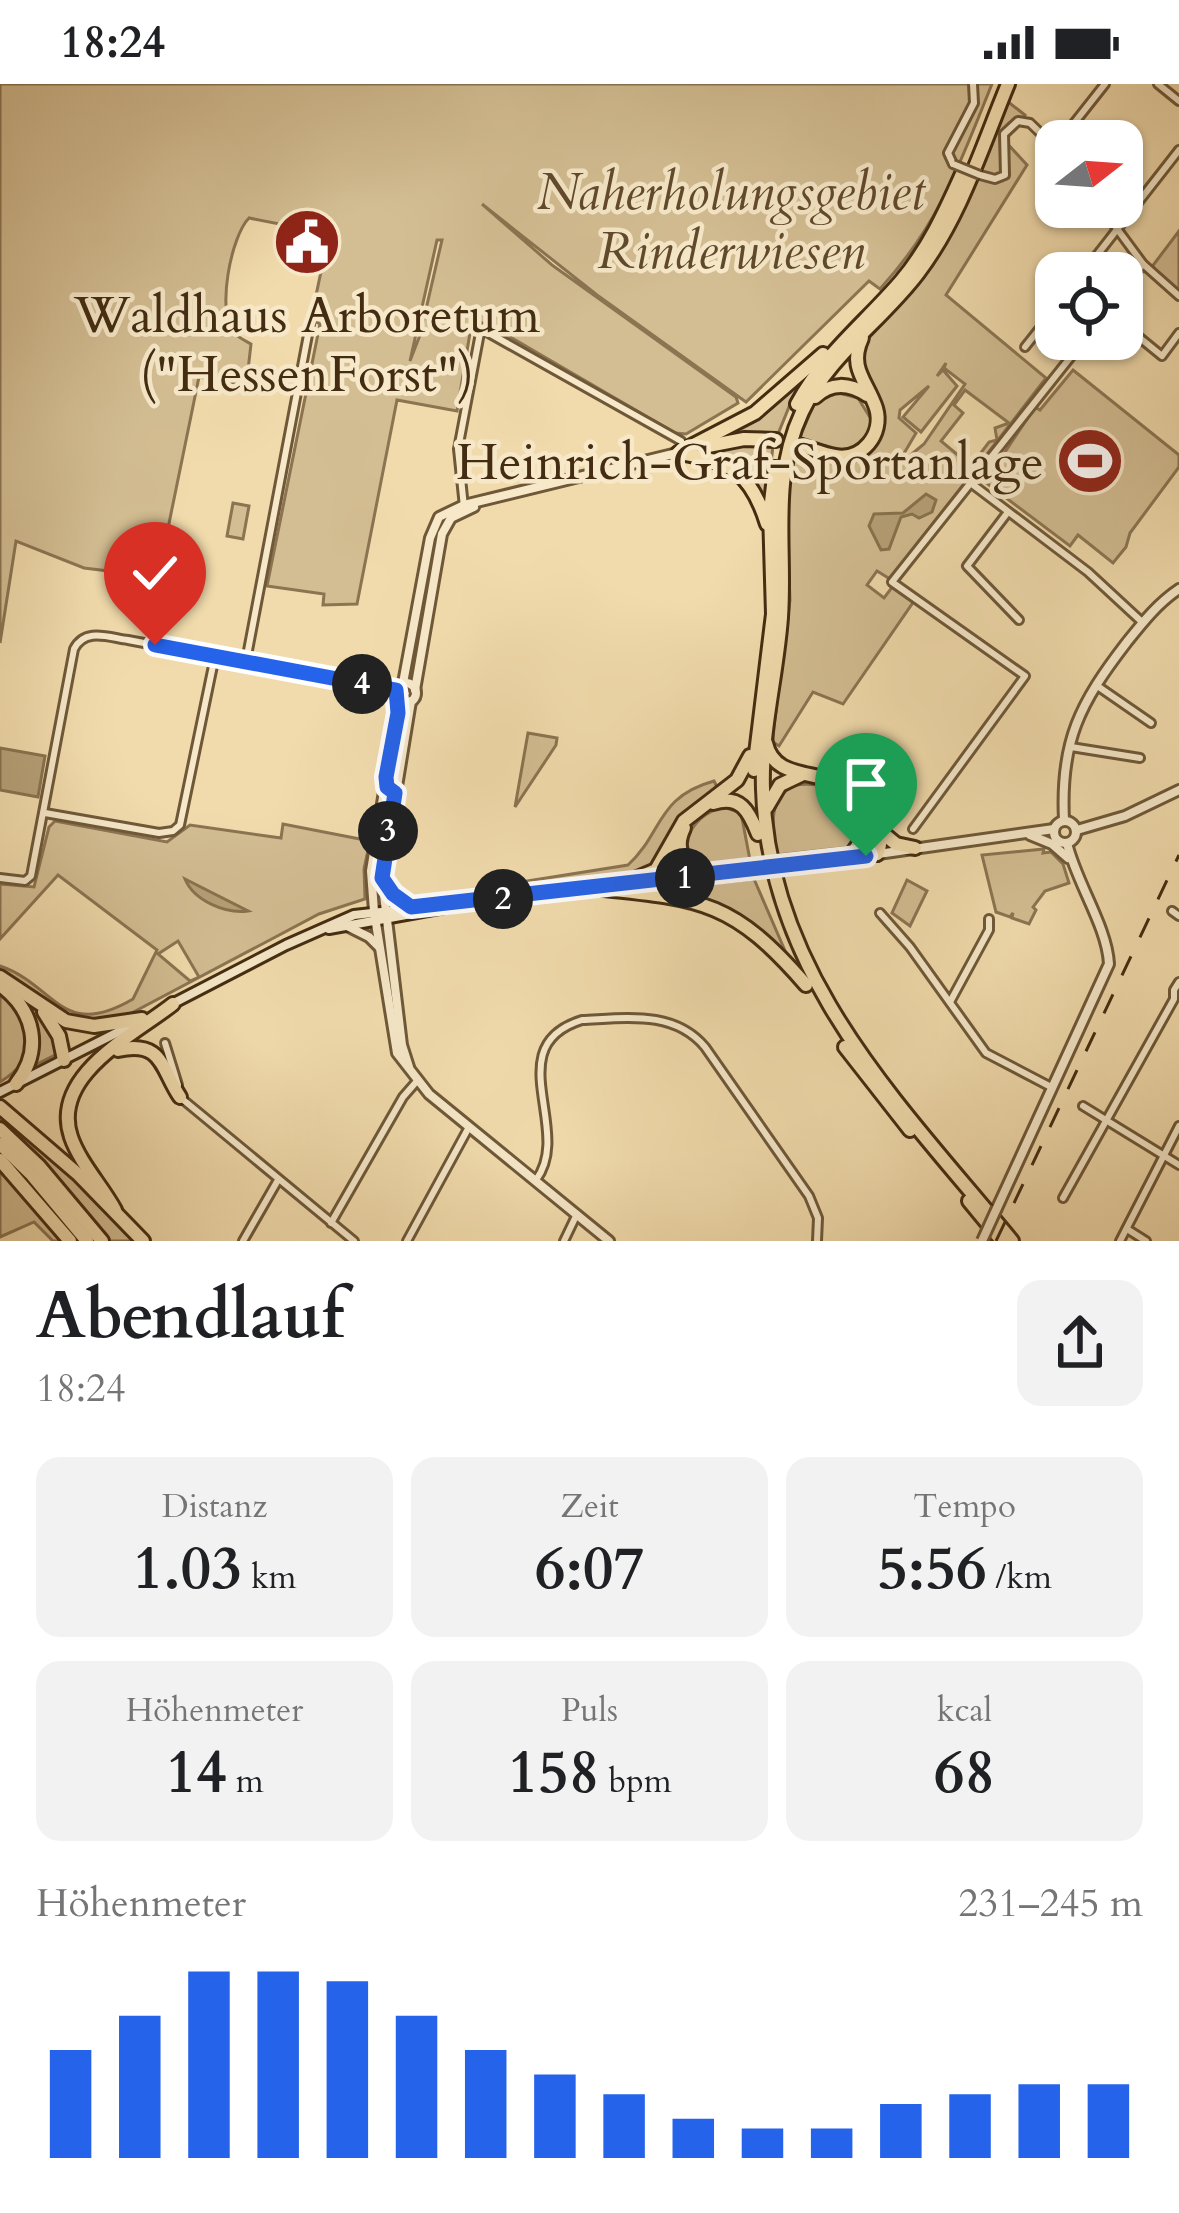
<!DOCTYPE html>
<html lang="de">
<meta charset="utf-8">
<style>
body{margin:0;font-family:Cardo,serif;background:#f2f2f2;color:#202124;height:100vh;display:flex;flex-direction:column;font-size:45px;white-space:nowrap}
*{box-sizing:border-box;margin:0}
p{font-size:39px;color:#757577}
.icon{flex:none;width:66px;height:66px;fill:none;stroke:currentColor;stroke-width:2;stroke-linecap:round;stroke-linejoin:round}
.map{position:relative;height:1157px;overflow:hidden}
.drawer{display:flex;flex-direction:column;background:#fff;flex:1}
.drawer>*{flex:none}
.needle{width:78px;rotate:73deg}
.buttons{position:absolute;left:1035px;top:36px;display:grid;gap:24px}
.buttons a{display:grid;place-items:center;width:108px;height:108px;border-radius:24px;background:#fff;box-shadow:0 3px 9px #0004;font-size:60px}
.pin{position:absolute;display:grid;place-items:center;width:102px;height:102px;color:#fff;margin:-123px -51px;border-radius:50% 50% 50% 0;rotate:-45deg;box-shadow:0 0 12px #0007}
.pin .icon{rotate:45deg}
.km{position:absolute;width:60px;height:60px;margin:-30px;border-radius:50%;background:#222;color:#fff;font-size:33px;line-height:60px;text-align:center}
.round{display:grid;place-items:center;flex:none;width:126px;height:126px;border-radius:24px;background:#f2f2f2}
.head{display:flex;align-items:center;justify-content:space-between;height:204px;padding:0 36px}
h1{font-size:66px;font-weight:700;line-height:90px}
.figures{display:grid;grid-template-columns:repeat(3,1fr);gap:18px;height:204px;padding:12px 36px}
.figures div{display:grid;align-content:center;border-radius:24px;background:#f2f2f2;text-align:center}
.figures b{font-size:60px;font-weight:700}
.figures small{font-size:33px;font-weight:400}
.figures p{font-size:33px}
.chart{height:336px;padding:24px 36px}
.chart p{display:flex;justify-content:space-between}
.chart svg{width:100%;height:216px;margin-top:12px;stroke:#2563eb;stroke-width:6}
.status{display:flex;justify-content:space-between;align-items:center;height:84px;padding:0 60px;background:#fff;direction:ltr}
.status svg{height:33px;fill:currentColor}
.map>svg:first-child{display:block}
.green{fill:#d3bd92;stroke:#8b7452;stroke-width:3;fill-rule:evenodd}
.water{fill:#b6a077;stroke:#88724e;stroke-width:3}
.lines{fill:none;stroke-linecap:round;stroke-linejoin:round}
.minor-casing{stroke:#6e5838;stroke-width:12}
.tertiary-casing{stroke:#6e5838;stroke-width:14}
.secondary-casing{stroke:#432c11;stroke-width:14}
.trunk-casing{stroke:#432c11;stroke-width:18}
.motorway-casing{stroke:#432c11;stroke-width:18}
.minor{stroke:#f6e8c9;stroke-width:6}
.tertiary{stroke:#f6e8c9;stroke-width:8}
.secondary{stroke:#f6e8c9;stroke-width:8}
.trunk{stroke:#f1dbac;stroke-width:12}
.motorway{stroke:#f1dbac;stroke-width:12}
.rail{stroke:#432c11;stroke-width:3;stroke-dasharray:21 21;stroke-linecap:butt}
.minor-bridge-casing{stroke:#6e5838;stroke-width:12;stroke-linecap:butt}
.tertiary-bridge-casing{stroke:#6e5838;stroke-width:14;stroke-linecap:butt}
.secondary-bridge-casing{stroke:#432c11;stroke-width:14;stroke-linecap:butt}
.minor-bridge{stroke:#f6e8c9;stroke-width:6}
.tertiary-bridge{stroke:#f6e8c9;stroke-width:8}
.secondary-bridge{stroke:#f6e8c9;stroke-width:8}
.route-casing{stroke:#fff;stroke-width:24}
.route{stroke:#2563eb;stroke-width:15}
.labels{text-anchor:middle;stroke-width:9;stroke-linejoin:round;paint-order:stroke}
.park-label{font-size:51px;font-style:italic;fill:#60492b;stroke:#f6e8c9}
.poi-label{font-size:51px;fill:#432c11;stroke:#f6e8c9}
</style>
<div class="status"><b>18:24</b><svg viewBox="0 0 49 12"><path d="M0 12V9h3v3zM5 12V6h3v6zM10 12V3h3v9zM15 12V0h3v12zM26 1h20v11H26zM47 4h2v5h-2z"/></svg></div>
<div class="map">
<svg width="1179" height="1157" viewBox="0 0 1179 1157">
<rect width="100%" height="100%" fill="#f1dbac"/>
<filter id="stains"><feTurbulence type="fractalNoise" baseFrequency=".00167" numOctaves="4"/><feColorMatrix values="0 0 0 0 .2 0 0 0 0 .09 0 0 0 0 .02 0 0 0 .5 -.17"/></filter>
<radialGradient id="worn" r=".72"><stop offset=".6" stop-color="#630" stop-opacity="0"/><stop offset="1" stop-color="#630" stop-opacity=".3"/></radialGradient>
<g class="green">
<path d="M 0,0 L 992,0 C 959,81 940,139 880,205 L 869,197 L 746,318 L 597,211 L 482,120 L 552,181 L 736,313 L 738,319 L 686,350 L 675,349 L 486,239 L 478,239 L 470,249 L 457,327 L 397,316 L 357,520 L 323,521 L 324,510 L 267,502 L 320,240 L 311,235 L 330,145 L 325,144 L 325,149 L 249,134 C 231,152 216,228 234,249 C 239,254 246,257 251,260 L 247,295 L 238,300 L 199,293 L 158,493 L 84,484 L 16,457 L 0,559 ZM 437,156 L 442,156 L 420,251 L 410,277 Z"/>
<path d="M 1007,17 L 1025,31 L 1005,57 L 1027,81 L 946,211 L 1046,294 L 890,495 L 877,487 L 867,501 L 884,514 L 893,502 L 914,517 L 843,620 L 813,608 L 779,662 L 773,658 L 774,642 L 790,516 L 786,421 L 793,367 C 833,382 873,393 883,337 L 861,289 L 862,261 L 913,207 ZM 946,279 L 944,284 L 965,300 L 924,360 L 896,383 L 916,349 L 899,334 L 900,326 L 929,302 L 903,333 L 921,348 L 957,302 L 943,286 L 937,292 ZM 965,306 L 1009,339 L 995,344 L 997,356 L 989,358 L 971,382 L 941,357 L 963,329 L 954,321 Z"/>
<path d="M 1179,147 L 1179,207 L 1151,184 Z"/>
<path d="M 813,284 L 793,313 L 778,350 L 713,355 Z"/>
<path d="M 1073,286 L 1179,371 L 1179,383 L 1130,449 L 1126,463 L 1113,479 L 1078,451 L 1070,462 L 985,398 L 1035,323 L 1040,326 Z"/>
<path d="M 835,308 L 858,314 L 871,335 C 867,379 827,365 799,355 L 815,318 Z"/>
<path d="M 741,361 L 773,361 L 766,430 C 747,385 742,383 696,369 Z"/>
<path d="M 233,419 L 249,422 L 243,455 L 227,452 Z"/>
<path d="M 439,440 L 413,597 L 406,596 L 434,446 Z"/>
<path d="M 528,649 L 557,654 L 556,661 L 515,723 Z"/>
<path d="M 714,697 L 717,703 L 673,745 L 657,778 L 640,792 L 508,811 L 504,808 L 504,804 L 515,799 L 628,781 C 663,749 656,713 714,697 Z"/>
<path d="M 796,701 C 829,697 856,711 863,746 L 850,763 L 777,771 C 772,745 767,712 796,701 Z"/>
<path d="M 724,723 L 741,729 L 750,776 L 709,781 L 690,774 L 685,757 C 694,739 703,728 724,723 Z"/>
<path d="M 55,737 L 167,758 L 190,741 L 281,754 L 283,740 L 370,757 L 364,785 L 365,815 L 319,830 L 126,932 C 77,950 39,915 0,889 L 0,882 C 56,901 61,957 133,915 L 157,866 L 58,791 L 0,855 L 0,800 L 34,803 L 49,743 ZM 178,857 L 199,893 L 190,897 L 158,870 Z"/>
<path d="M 1044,765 L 1043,769 L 1051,768 L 1063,780 L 1069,799 L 1045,807 L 1033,823 L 1036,826 L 1029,840 L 1012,834 L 1013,829 L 1010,833 L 996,828 L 982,771 Z"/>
<path d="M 754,795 L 789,876 L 748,837 L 721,823 L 659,805 Z"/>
<path d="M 907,796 L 927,807 L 910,842 L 892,829 Z"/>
<path d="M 8,900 C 35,920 49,937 59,969 L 33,982 L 37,967 Z"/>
<path d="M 0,907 C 29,939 45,971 0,998 Z"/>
<path d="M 0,1031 L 88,1106 L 134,1157 L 110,1157 L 48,1082 L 0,1036 Z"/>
<path d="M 0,1086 L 63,1157 L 53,1157 L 34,1138 L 0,1153 Z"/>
</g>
<g class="water">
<path d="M 926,410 L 936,416 L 932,428 L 919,434 L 912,430 L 901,433 L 889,465 L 881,466 L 869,442 L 874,430 L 903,429 Z"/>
<path d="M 0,664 L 45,672 L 38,713 L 0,706 Z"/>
<path d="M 185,795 L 248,827 C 226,830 194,817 185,795 Z"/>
</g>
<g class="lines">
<g class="minor-casing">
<g id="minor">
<path d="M 1158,0 L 1179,17"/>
<path d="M 1060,57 L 1105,0"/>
<path d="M 953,80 L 948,69 L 974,19 L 973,0"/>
<path d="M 980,91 L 995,95 L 1005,91 L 1004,50 L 1018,37 L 1030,39 L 1056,64"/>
<path d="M 1101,123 L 1143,180 L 1179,212"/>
<path d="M 1083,189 L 1179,66"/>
<path d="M 1122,207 L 1143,180"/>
<path d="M 1140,254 L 1162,272 L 1179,249"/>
<path d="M 1025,263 L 1056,224"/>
<path d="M 972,400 L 1088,488 L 1142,538"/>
<path d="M 464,423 L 458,365 L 480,249 L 485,247 L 681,357"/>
<path d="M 1008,428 L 967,482 L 1019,536"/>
<path d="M 246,577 L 311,235"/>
<path d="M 1096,601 L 1151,639"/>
<path d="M 1071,663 L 1140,674"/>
<path d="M 45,729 L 159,749 L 173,747 L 180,741 L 215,572"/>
<path d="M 913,745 L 1025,592 L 892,498 L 1085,255"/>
<path d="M 0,794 L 25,797 L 31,792 L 74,565 C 85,544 107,553 128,556 L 396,606"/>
<path d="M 1172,827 L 1179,832"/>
<path d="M 880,829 L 910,863 L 986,969 L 1051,1003"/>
<path d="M 950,918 L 989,846 L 989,835"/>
<path d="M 165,959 L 178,1001"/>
<path d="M 181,1014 L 354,1157"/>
<path d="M 1083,1022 L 1179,1081"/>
<path d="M 536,1096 C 574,1046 498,962 582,936 C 626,934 674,926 705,963 L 809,1112 L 818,1134 L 817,1157"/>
<path d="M 1063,1114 L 1174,915 L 1174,906 L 1179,898"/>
<path d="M 331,1139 L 403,1013 L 417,997"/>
<path d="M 1127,1145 L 1146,1157"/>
<path d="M 243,1157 L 278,1096"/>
<path d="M 407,1157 L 469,1043"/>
<path d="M 564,1157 L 577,1130"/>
<path d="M 1120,1157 L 1179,1042"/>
</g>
</g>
<g class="tertiary-casing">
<g id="tertiary">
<path d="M 403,599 L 430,454 L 439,433 L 464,421 L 677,369"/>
<circle cx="406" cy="609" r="10"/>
<path d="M 415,606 L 442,450 L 451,434 L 474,423"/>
<path d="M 399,616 L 371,787 L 374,827 L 397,969 L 429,1010 L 609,1157"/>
<path d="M 1064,736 C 1060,657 1080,619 1127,558 C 1143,538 1158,519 1179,505"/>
<circle cx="1065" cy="748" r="11"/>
<path d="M 1077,746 L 1125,732 L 1179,706"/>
<path d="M 1030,751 L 1052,760 L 1068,774"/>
<path d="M 878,770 L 1054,745"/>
<path d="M 383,795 L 393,810 L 411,823"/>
<path d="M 347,842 L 369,853 L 379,863"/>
<path d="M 409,983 L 402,961 L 382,794 L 411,617"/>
<path d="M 997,1124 L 1109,880 C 1107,842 1076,798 1067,759"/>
</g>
</g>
<g class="secondary-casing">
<g id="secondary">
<path d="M 792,780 L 877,770"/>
<path d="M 635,800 L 748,786"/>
<path d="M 329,845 L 450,823"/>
<path d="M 172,920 L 286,861 L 354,831 L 597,804"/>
<path d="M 0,1008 L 132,941"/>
</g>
</g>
<g class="trunk-casing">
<g id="trunk">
<path d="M 1008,0 C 982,63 960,134 918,189 C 881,238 829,271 802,328 C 770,396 786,462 781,533 C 777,591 761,647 763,705 C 768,892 901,1022 1012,1157"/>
<path d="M 815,313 C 831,298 849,299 867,311"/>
<path d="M 797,320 C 824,270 865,239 901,197 C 928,165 945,128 962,90"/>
<path d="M 798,361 C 810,364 823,370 835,372 C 862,377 884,350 876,324 C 867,297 848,284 862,254"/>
<path d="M 703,363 L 744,355 L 776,356"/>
<path d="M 678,369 L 755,329 L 823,270"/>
<path d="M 679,369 C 730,377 751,388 767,440"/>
<path d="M 766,659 C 777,709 848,672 874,734 C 880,747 883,758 877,770"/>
<path d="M 754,686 L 773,530 L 770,427 L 775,384"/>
<path d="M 713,719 C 740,710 749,727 758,750"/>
<path d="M 767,723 L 780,701 L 803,690"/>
<path d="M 864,726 L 877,770"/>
<path d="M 684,744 C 672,769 687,783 711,790"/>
<path d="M 879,746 L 896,760 L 915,764"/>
<path d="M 849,774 L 868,747"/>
<path d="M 621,801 L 656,786 L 684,737 L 737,696 L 750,672"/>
<path d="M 595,804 C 703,815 733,817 806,901"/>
<path d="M 845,963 L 910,1046"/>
<path d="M 969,1117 L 1002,1157"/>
</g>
</g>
<g class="motorway-casing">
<g id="motorway">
<path d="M 0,893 L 66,937 L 94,942 L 142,935"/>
<path d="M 0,901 C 35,927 43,966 16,1000"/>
<path d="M 44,928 L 59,952 L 64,976"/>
<path d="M 118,966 C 163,956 161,985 180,1013"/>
<path d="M 0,1023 L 79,1091 L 143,1157"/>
<path d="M 0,1045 L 39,1082 L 102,1157"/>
<path d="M 0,1060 L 31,1090 L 87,1157"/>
<path d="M 0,1076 L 70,1157"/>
<path d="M 115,1126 C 102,1102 80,1079 71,1053 C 50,991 134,951 173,920"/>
</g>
</g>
<use href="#minor" class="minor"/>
<use href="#tertiary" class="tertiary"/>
<use href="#secondary" class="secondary"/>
<use href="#trunk" class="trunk"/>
<use href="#motorway" class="motorway"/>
<path class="rail" d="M 996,1157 L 1179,771"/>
<g class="minor-bridge-casing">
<path id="minor-bridge" d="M 953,80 L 980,91"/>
</g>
<g class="tertiary-bridge-casing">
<path id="tertiary-bridge" d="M 982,1157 L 997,1124"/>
</g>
<g class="secondary-bridge-casing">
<path id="secondary-bridge" d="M 748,786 L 792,780"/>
</g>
<use href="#minor-bridge" class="minor-bridge"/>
<use href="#tertiary-bridge" class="tertiary-bridge"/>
<use href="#secondary-bridge" class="secondary-bridge"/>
</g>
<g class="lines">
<g class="route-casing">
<path id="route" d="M 155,561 L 396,606 L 398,629 L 386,693 L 387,703 L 395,709 L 382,794 L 393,810 L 411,823 L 866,772"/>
</g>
<use href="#route" class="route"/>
</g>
<defs>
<g id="civic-disc" transform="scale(3.45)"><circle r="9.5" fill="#8f2418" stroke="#f6e8c9"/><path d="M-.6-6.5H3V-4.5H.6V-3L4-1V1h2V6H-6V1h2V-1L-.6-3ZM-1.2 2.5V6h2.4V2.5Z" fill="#fff"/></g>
<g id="stadium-disc" transform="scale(3.45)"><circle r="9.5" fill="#8f2418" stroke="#f6e8c9"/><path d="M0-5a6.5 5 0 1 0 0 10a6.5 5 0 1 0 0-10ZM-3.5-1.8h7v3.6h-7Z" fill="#fff"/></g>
</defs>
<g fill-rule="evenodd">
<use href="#civic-disc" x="307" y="158"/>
<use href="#stadium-disc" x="1090" y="377"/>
</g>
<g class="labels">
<g class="park-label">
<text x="731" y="125">Naherholungsgebiet<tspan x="731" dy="59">Rinderwiesen</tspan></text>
</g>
<g class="poi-label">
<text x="307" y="248">Waldhaus Arboretum<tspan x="307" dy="59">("HessenForst")</tspan></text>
<text x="1044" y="395" text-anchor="end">Heinrich-Graf-Sportanlage</text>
</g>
</g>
<rect width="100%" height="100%" filter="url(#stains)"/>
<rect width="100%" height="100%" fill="url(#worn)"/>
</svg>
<div class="buttons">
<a><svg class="needle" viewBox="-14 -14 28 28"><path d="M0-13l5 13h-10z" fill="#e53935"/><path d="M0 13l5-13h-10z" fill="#757577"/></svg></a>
<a><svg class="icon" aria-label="locate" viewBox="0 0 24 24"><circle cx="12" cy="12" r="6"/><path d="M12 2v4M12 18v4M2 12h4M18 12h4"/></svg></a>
</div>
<div class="pin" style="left:866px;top:772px;background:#1e9e55"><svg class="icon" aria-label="arrive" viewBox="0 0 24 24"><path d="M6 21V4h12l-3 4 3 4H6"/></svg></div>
<div class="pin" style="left:155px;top:561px;background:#d93025"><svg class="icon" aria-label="check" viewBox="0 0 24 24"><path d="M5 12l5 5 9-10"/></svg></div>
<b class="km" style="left:685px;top:794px">1</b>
<b class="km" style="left:503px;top:815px">2</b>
<b class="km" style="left:388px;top:747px">3</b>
<b class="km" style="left:362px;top:600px">4</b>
</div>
<section class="drawer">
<div class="head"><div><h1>Abendlauf</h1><p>18:24</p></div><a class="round"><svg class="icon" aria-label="share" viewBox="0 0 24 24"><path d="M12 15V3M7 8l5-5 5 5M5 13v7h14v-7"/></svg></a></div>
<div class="figures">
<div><p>Distanz</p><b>1.03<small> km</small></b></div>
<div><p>Zeit</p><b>6:07</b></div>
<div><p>Tempo</p><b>5:56<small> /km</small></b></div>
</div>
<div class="figures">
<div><p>Höhenmeter</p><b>14<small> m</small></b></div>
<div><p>Puls</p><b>158<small> bpm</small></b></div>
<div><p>kcal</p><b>68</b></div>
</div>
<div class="chart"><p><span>Höhenmeter</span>231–245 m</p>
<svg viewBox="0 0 160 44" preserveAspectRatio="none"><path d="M5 44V22M15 44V15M25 44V6M35 44V6M45 44V8M55 44V15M65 44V22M75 44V27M85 44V31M95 44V36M105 44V38M115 44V38M125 44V33M135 44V31M145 44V29M155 44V29"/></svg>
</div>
</section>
